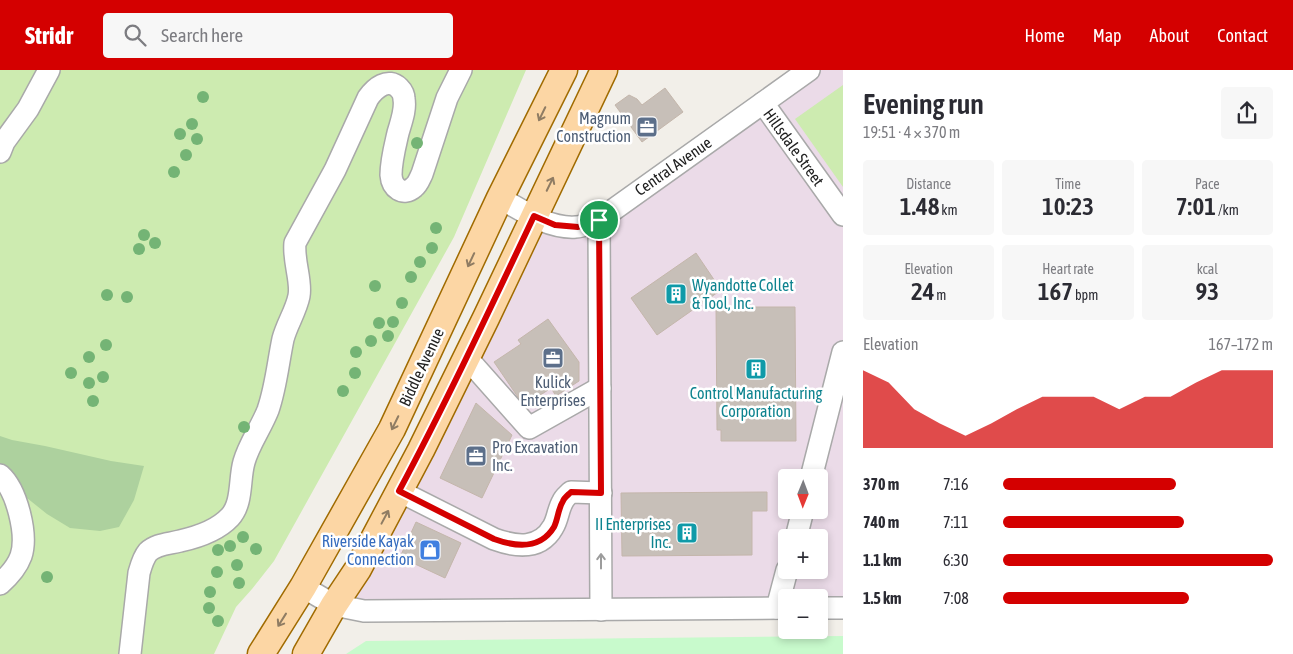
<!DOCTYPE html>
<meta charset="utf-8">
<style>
body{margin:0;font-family:"Asap Condensed",sans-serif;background:#f7f7f7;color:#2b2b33;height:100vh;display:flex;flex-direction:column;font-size:19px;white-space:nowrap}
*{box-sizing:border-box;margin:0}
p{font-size:16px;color:#7c7c81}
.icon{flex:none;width:28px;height:28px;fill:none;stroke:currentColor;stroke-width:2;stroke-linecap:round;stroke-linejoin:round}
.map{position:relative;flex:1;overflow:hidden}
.side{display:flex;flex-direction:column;background:#fff;width:450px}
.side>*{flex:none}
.needle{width:32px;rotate:181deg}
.tools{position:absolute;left:778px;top:399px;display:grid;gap:10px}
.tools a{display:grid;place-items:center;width:50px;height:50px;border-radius:5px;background:#fff;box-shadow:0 2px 8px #0003;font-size:25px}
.pin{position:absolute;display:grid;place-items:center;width:42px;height:42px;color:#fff;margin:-21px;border:2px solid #fff;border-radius:50%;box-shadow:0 1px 5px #0007}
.round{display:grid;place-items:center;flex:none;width:52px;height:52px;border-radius:5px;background:#f7f7f7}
.headline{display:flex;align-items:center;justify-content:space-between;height:85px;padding:0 20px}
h1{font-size:28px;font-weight:600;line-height:38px}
.metrics{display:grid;grid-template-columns:repeat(3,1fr);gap:8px;height:85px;padding:5px 20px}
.metrics div{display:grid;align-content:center;border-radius:5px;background:#f7f7f7;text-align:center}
.metrics b{font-size:25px;font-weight:600}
.metrics small{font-size:14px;font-weight:400}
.metrics p{font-size:14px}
.chart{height:140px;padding:10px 20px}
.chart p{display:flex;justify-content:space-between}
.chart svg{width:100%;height:90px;margin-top:5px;fill:#d40000;opacity:.7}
ul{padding:0 20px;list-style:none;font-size:16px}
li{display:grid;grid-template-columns:80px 60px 1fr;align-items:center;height:38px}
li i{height:12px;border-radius:6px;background:#d40000}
header{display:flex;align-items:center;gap:30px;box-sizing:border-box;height:70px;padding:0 25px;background:#d40000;color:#fff}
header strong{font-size:24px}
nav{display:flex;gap:28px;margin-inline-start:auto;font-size:18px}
.search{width:350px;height:45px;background:#f7f7f7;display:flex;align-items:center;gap:12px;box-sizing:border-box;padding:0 18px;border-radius:5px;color:#7c7c81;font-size:19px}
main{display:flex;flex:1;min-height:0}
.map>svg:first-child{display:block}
.industrial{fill:#ebdbe8;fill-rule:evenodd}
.grass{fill:#cdebb0}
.forest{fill:#add19e}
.park{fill:#c8facc}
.building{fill:#c7bfb8;stroke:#c4b6ab}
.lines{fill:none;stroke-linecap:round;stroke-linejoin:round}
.minor-casing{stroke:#a9a9a9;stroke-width:24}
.major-casing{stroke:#a06b00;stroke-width:29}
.minor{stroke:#fff;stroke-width:21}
.major{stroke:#fcd6a4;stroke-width:26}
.tree{fill:#74b475}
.oneway{stroke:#8f7c63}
.oneway2{stroke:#9c9c9c}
.route-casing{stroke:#fff;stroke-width:10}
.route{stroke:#d40000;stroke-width:6}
.labels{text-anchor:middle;stroke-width:5;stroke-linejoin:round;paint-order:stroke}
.service-label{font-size:16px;fill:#4e5e75;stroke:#fff;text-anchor:end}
.street-label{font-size:16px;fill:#222;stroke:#fff}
.culture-label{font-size:16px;fill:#0d838f;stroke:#fff;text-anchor:start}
.shop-label{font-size:16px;fill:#366cbe;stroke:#fff;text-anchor:end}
</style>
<header>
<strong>Stridr</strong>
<div class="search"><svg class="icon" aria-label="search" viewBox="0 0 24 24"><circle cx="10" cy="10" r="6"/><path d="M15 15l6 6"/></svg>Search here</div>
<nav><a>Home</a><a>Map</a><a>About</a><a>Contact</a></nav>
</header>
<main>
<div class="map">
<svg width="843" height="584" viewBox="0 0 843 584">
<rect width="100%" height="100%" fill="#f2efe9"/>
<path class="industrial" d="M 809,0 L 843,0 L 843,538 L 819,528 L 334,535 L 534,146 L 578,157 ZM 786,408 L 819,408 L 819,440 L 786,440 ZM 786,468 L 819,468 L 819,500 L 786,500 Z"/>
<g class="grass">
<path d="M 0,0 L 526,0 L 454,167 L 274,491 L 252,519 L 236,537 L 214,584 L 0,584 Z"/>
<path d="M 843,15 L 843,117 L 795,49 Z"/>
</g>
<path class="forest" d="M 0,366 L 12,370 L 45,376 L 111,391 L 144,396 L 134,430 L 119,457 L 100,461 L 70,458 L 47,444 L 17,420 L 0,399 Z"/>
<path class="park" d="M 843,566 L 843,584 L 346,584 L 366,571 Z"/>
<g class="building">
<path d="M 665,18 L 683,42 L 642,72 L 615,35 L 629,25 L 637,29 L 642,35 Z"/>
<path d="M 696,183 L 721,220 L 657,265 L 631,228 Z"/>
<path d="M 716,237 L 795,237 L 796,371 L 721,371 L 721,360 L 717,360 Z"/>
<path d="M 548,249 L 579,292 L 579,311 L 556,326 L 551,318 L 524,336 L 494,292 L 521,274 L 518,270 Z"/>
<path d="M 476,333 L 512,365 L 482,428 L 440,408 Z"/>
<path d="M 767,422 L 767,441 L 752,441 L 752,485 L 622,486 L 621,423 Z"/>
<path d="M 416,452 L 461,473 L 445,508 L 400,487 Z"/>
</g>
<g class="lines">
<g class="minor-casing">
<g id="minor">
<path d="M 763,33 L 843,145"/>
<path d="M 0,82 L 4,72 L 28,39 L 49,0"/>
<path d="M 500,128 C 523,141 549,159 576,157 C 584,157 592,152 599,150 L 809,0"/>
<path d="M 599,150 L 601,540"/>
<path d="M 466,287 L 529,358 L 600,318"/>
<path d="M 0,405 C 17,420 28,465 21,486 C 17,497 9,506 0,514"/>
<path d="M 811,408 L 843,282"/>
<path d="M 399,421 L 494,469 C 516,477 540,480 553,457 C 558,449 558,439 563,431 C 564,428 568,425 571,422 L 601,423"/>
<path d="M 796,468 L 803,440"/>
<path d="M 303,517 L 334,535 L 364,541 L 786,538"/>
<path d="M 777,538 L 787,500"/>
<path d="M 819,538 L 843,538"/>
<path d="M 130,584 L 139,503 C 141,496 143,488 148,482 C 156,474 169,474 180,471 C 198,467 217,461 230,447 C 243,433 239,409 244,392 C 249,374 261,358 268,340 C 276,317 278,293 283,269 C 287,254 296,241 299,226 C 302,211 293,191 295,173 L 335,100 L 368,28 C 375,18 388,7 399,18 C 402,21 404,24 404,29 C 406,40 401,52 398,63 C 395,76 391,91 391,105 C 392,118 403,127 414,117 C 418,114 420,108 422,104 L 447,28 L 461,0"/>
</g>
</g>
<g class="major-casing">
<g id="major">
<path d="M 261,584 L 303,517 L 392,359 L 500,128 L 564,0"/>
<path d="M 306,584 L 334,535 L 358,499 L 421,380 L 486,248 L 604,0"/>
</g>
</g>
<use href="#minor" class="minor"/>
<use href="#major" class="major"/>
</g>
<g class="tree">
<circle cx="203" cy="27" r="6"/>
<circle cx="192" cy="54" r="6"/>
<circle cx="180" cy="64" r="6"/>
<circle cx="197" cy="69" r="6"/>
<circle cx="417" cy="73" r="6"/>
<circle cx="186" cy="85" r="6"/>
<circle cx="174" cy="102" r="6"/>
<circle cx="436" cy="158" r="6"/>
<circle cx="144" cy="165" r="6"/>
<circle cx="155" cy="173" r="6"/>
<circle cx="432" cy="178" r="6"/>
<circle cx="139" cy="179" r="6"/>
<circle cx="420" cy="192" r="6"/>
<circle cx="411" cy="207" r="6"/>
<circle cx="375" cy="216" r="6"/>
<circle cx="107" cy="225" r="6"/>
<circle cx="127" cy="227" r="6"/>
<circle cx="402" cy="233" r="6"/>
<circle cx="393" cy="252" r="6"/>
<circle cx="379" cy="253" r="6"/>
<circle cx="388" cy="266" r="6"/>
<circle cx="371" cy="271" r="6"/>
<circle cx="106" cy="275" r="6"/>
<circle cx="356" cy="282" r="6"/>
<circle cx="89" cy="287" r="6"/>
<circle cx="71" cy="303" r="6"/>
<circle cx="355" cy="303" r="6"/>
<circle cx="103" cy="307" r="6"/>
<circle cx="89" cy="313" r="6"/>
<circle cx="343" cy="321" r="6"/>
<circle cx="93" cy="331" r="6"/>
<circle cx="244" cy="357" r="6"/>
<circle cx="243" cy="467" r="6"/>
<circle cx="230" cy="476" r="6"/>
<circle cx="256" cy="479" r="6"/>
<circle cx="218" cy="480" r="6"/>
<circle cx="237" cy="495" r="6"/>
<circle cx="217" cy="502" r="6"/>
<circle cx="47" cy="507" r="6"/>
<circle cx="239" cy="513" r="6"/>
<circle cx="210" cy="522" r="6"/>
<circle cx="209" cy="538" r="6"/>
<circle cx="218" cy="551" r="6"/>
</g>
<defs><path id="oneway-shaft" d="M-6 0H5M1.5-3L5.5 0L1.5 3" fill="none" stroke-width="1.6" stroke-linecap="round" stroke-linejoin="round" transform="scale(1.25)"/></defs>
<g class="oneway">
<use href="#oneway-shaft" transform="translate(542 44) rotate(116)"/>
<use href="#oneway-shaft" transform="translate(550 114) rotate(-64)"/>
<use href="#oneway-shaft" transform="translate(471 190) rotate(115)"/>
<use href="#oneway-shaft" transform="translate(395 353) rotate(116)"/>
<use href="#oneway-shaft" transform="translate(385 447) rotate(-62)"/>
<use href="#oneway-shaft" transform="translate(282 550) rotate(122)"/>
</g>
<use class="oneway2" href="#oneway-shaft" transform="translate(601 491) rotate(-90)"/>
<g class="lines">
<g class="route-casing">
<path id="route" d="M 534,146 L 555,155 L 578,157 L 599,150 L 601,423 L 571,422 C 568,425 564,428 563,431 C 558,439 558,449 554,457 C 540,480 516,477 494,469 L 399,421 C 447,331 490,239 534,146 Z"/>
</g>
<use href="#route" class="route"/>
</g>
<defs>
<g id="office-square" transform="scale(1.125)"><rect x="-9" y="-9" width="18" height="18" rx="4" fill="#5c6f8a" stroke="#fff"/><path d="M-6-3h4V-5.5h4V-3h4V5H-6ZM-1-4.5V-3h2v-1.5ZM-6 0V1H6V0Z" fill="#fff"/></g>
<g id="building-square" transform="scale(1.125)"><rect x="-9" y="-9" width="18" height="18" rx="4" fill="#0f9aa8" stroke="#fff"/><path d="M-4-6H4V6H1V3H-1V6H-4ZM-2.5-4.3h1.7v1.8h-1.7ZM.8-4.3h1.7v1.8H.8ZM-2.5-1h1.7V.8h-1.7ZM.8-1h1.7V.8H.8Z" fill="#fff"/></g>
<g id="shop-square" transform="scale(1.125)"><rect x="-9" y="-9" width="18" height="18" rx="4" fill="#3f7fe0" stroke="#fff"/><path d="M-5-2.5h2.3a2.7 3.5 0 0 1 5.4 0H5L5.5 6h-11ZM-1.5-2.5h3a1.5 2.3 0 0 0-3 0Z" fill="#fff"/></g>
</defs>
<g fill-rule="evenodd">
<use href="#office-square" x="647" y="57"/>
<use href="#building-square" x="676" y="224"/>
<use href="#office-square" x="553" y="288"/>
<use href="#building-square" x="756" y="299"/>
<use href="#office-square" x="476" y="386"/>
<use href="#building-square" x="687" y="463"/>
<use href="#shop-square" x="430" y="480"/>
</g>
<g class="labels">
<g class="service-label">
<text x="631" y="54">Magnum<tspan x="631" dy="18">Construction</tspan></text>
<text x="553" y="318" text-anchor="middle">Kulick<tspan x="553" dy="18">Enterprises</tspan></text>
<text x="492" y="383" text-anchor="start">Pro Excavation<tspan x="492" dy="18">Inc.</tspan></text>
</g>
<g class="street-label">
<text transform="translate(794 77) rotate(54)" y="6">Hillsdale Street</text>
<text transform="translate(673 96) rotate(-35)" y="6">Central Avenue</text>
<text transform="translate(421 297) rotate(-65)" y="6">Biddle Avenue</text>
</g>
<g class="culture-label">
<text x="692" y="221">Wyandotte Collet<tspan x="692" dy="18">&amp; Tool, Inc.</tspan></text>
<text x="756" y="329" text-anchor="middle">Control Manufacturing<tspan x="756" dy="18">Corporation</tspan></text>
<text x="671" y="460" text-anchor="end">II Enterprises<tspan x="671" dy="18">Inc.</tspan></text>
</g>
<g class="shop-label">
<text x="414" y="477">Riverside Kayak<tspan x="414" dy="18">Connection</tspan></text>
</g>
</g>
</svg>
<div class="tools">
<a><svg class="needle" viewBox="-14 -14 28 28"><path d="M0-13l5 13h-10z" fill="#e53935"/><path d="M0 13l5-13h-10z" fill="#7c7c81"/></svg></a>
<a>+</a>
<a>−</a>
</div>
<div class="pin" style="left:599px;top:150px;background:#1e9e55"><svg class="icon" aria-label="arrive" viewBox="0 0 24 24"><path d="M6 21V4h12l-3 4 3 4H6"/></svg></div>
</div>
<section class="side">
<div class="headline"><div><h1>Evening run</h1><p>19:51 · 4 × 370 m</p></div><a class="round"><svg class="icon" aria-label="share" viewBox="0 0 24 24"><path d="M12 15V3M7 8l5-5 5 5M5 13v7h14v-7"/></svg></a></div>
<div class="metrics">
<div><p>Distance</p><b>1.48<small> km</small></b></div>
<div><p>Time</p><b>10:23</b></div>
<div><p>Pace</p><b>7:01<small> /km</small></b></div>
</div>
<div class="metrics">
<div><p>Elevation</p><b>24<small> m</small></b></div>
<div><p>Heart rate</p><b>167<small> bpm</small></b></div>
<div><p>kcal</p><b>93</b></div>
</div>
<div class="chart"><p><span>Elevation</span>167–172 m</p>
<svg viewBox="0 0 160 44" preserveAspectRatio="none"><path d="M0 44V6L10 12L20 25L30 32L40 38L50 32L60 25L70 19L80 19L90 19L100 25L110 19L120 19L130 12L140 6L150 6L160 6V44z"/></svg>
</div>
<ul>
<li><b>370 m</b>7:16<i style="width:64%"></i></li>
<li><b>740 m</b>7:11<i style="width:67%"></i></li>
<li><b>1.1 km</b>6:30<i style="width:100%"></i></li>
<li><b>1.5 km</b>7:08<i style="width:69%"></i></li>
</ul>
</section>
</main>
